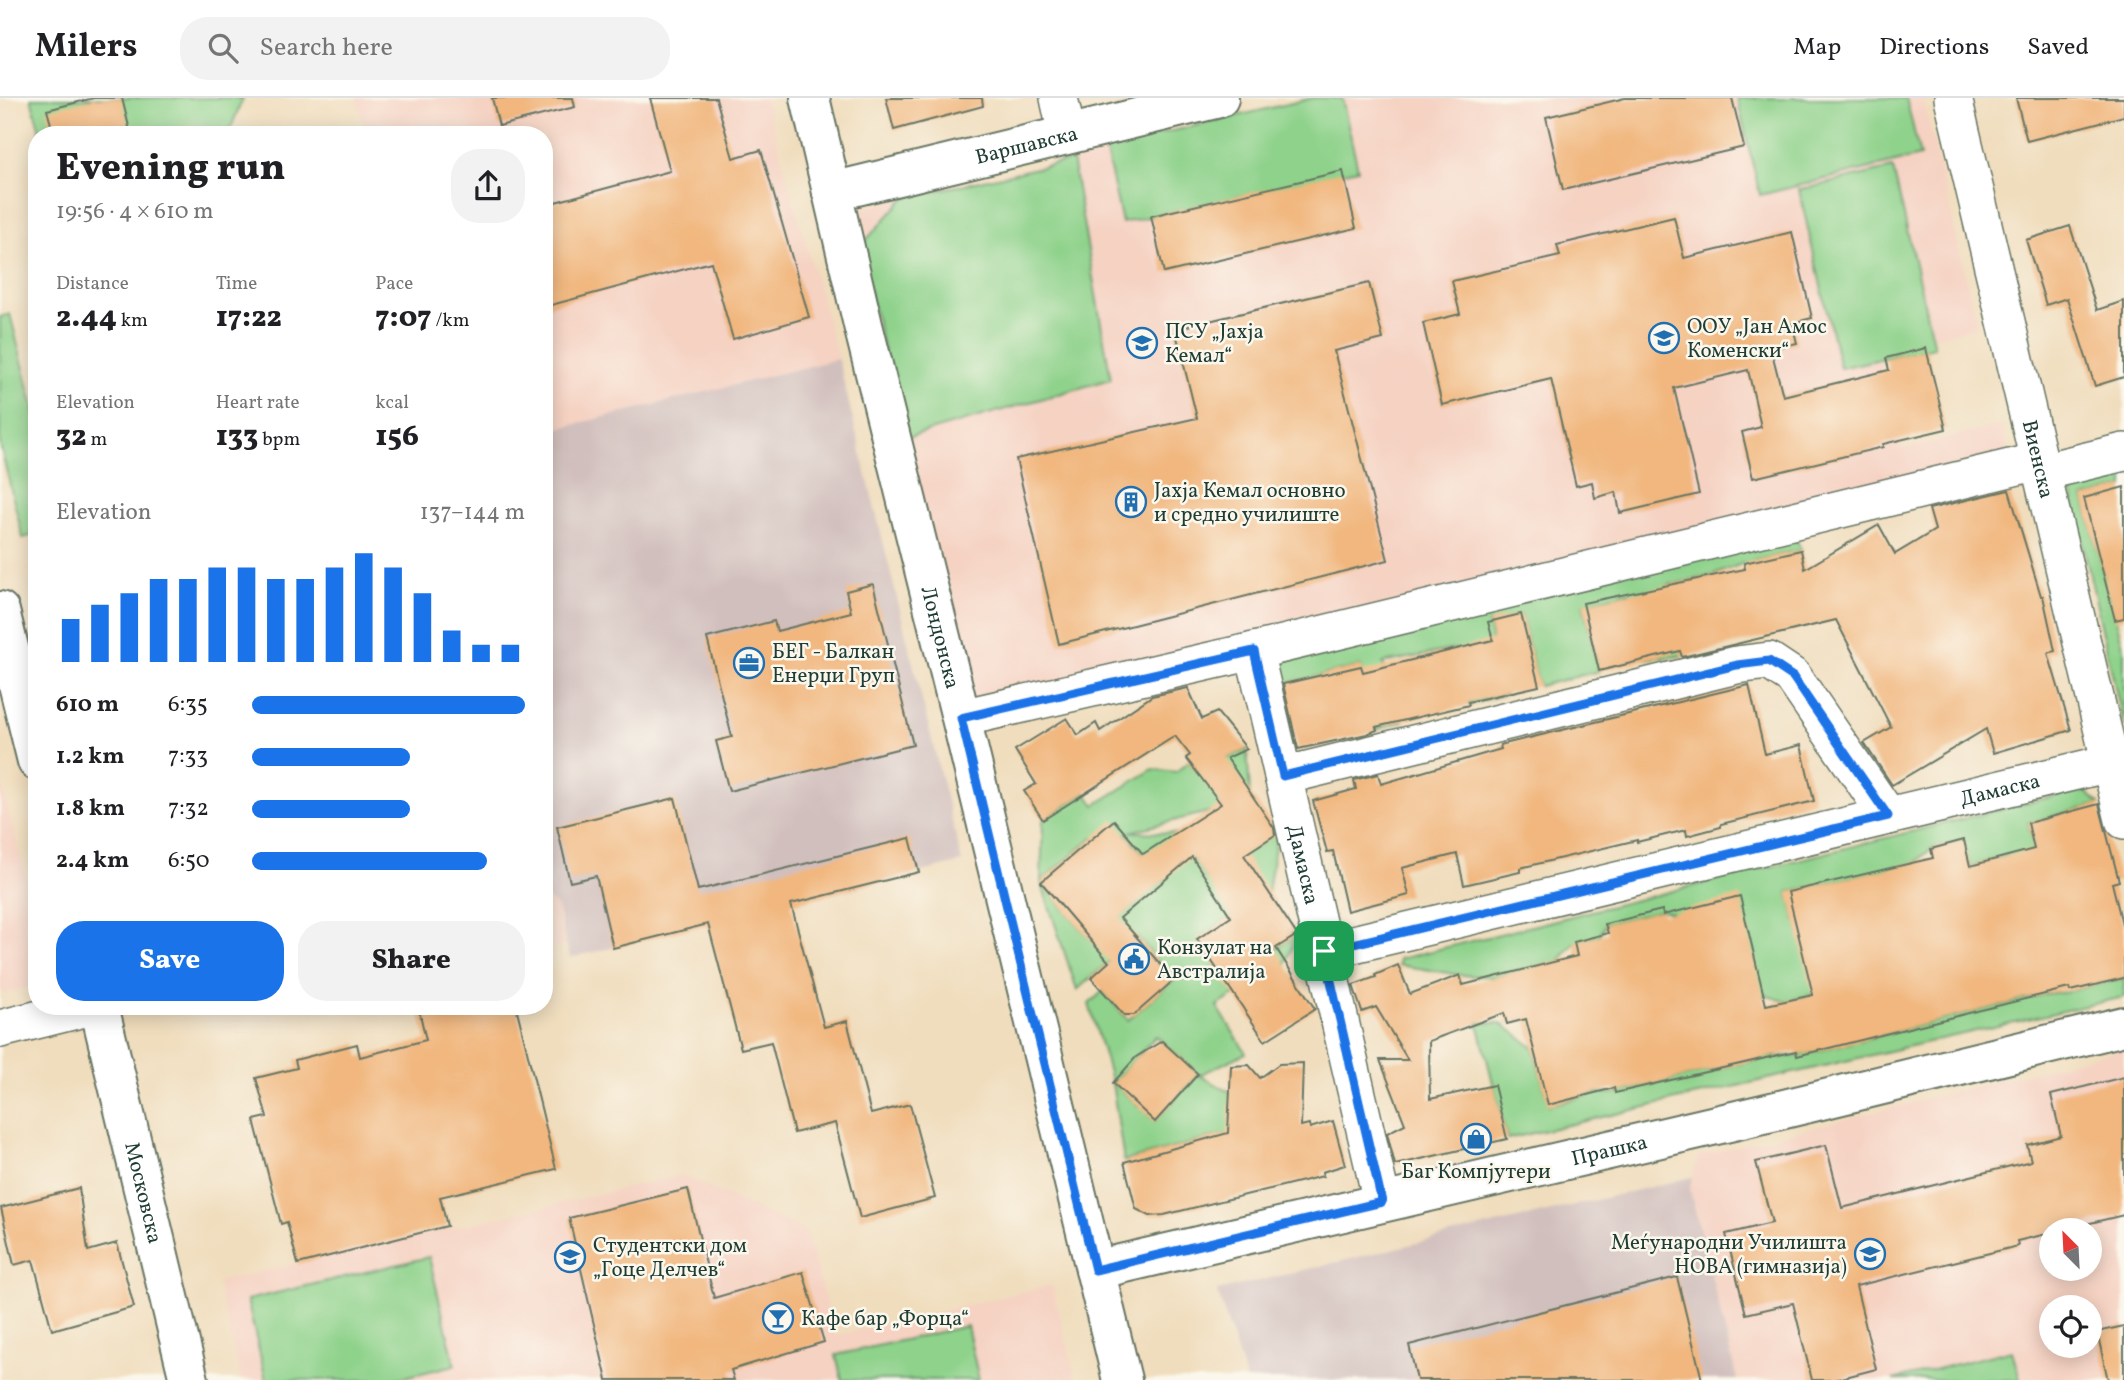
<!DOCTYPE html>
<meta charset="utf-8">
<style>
body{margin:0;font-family:Vollkorn,serif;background:#f2f2f2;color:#202124;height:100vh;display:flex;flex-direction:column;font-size:26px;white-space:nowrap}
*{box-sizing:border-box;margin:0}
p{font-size:23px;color:#757577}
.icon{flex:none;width:38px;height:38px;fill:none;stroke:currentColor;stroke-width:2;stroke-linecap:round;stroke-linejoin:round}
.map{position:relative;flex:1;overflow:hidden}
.sheet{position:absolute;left:28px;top:28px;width:525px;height:889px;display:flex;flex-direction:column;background:#fff;border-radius:28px;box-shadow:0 4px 18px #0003}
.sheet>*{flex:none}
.needle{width:46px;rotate:336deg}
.buttons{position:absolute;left:2039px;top:1120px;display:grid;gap:14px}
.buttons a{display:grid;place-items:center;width:63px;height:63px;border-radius:50%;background:#fff;box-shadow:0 4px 18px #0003;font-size:35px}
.pin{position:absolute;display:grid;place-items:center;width:60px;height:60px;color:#fff;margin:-30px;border-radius:14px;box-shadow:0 4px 10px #0006}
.round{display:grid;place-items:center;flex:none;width:74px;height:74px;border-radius:28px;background:#f2f2f2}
.overview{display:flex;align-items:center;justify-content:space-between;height:119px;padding:0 28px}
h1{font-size:38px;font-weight:800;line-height:52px}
.figures{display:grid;grid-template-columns:repeat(3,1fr);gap:10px;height:119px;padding:7px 28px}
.figures div{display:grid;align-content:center}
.figures b{font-size:30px;font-weight:800}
.figures small{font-size:19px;font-weight:400}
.figures p{font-size:19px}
.chart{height:196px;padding:14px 28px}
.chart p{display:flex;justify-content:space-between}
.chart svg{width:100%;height:126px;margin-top:7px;stroke:#1a73e8;stroke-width:6}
.primary-button{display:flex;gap:14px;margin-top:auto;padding:14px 28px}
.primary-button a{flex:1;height:80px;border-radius:28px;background:#1a73e8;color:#fff;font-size:28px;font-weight:800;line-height:80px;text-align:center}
.primary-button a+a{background:#f2f2f2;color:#202124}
ul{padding:0 28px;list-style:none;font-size:23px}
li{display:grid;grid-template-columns:112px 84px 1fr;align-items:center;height:52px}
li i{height:18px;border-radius:9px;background:#1a73e8}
header{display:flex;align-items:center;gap:42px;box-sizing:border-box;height:98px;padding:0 35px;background:#fff;border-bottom:2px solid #e0e0e0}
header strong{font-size:33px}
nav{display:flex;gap:38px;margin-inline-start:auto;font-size:24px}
.search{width:490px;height:63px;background:#f2f2f2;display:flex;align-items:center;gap:18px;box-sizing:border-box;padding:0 24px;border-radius:28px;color:#757577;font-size:26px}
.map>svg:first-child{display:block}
.built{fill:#f5d2c2;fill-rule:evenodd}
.industrial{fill:#d1bfbd}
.green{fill:#8ed28b;stroke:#568860;stroke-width:2;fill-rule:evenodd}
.building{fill:#f1b77f}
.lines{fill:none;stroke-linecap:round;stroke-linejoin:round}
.street-casing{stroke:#687564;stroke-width:40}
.secondary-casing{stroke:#687564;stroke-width:42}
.street{stroke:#fff;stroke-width:37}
.secondary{stroke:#fff;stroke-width:38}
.route-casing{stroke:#fff;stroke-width:14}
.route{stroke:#1a73e8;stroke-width:9}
.labels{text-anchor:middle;stroke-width:5;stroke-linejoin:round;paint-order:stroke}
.street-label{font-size:21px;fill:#1f3d34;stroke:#fbf7ec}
.poi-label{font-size:21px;fill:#1f3d34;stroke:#fbf7ec;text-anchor:start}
</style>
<header>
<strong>Milers</strong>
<div class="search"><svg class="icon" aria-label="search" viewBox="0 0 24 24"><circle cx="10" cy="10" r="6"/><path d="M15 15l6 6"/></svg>Search here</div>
<nav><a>Map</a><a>Directions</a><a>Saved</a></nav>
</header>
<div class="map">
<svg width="2124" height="1282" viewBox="0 0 2124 1282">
<rect width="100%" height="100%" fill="#fbf7ec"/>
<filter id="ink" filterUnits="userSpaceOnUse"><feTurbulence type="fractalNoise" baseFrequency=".0143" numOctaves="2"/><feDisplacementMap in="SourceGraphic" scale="14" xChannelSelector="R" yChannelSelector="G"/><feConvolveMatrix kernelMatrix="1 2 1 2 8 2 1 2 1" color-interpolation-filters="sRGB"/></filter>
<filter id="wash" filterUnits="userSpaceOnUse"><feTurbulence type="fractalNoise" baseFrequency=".00686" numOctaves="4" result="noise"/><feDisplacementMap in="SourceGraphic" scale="28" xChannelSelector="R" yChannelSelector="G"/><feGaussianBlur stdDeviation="1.57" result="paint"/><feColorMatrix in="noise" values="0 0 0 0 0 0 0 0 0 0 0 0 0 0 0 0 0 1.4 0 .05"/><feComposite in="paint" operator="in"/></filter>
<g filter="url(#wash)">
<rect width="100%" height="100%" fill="#f0ddbd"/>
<g class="built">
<path d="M 356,0 L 765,0 L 838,261 L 544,334 L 544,37 L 365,37 Z"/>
<path d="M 1313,0 L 1923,0 L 1978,228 L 1878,253 L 1902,351 L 2002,327 L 2010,361 L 972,613 L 850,113 L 1063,61 L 1121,44 Z"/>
<path d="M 0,681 L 37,819 L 37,887 L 0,896 Z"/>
<path d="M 544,755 L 567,847 L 544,852 Z"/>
<path d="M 2124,951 L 2124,1282 L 1737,1282 L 1690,1091 L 1698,1058 ZM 2051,1132 L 2090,1132 L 2090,1171 L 2051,1171 ZM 2051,1209 L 2090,1209 L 2090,1248 L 2051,1248 Z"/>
<path d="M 682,1077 L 806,1133 L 835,1238 L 1052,1187 L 1076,1282 L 241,1282 L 217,1184 Z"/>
</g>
<g class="industrial">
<path d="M 838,261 L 962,764 L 570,860 L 557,809 L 544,796 L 544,334 Z"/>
<path d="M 1692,1079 L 1690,1092 L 1737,1282 L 1246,1282 L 1217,1193 Z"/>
</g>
<g class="green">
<path d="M 31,0 L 243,0 L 228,37 L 41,37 Z"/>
<path d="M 1313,0 L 1342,0 L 1358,71 L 1122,125 L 1105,49 Z"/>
<path d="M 1737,0 L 1906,0 L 1920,58 L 1760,97 Z"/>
<path d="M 1072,62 L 1111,281 L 905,340 L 859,150 L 904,100 Z"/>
<path d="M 1893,70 L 1934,249 L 1840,270 L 1799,92 Z"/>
<path d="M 10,216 L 37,322 L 37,436 L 23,440 L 0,347 L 0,219 Z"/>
<path d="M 2124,377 L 2124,389 L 2084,400 L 2124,552 L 2124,629 L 2070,388 Z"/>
<path d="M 1789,423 L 1801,452 L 1744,465 L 1711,478 L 1667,487 L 1682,558 L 1645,561 L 1629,494 L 1583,506 L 1599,573 L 1539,588 L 1521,517 L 1488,525 L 1505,596 L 1469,607 L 1455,551 L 1383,565 L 1403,623 L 1377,632 L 1361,568 L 1280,587 L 1262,551 Z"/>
<path d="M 1247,651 L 1250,695 L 1228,709 L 1129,734 L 1176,735 L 1207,781 L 1277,735 L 1268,794 L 1198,841 L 1226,883 L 1297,837 L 1286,865 L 1217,908 L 1246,955 L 1199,977 L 1230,994 L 1233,1034 L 1124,1063 L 1112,985 L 1089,906 L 1103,893 L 1128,922 L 1174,882 L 1137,839 L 1077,892 L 1041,784 L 1043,722 L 1086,695 L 1095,707 L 1153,671 L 1176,674 L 1189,663 L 1197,674 ZM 1125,735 L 1165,781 L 1092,843 L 1041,784 L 1093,739 L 1105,752 ZM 1156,938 L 1198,976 L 1155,1023 L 1113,985 Z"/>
<path d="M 2083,691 L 2099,706 L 2028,725 L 2042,782 L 2007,758 L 1970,768 L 1963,743 L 1931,751 L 1915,765 L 1788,794 L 1815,896 L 1785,903 L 1753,894 L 1672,815 L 1662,812 L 1606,826 L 1599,838 L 1574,845 L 1559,863 L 1495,879 L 1460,877 L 1398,867 L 1399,861 Z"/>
<path d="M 2124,880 L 2124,899 L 1507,1041 L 1478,925 L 1501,925 L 1533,949 L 1549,1007 L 1597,995 L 1615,995 L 1769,959 L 1797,958 L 2046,896 L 2070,893 Z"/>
<path d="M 429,1159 L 455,1267 L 392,1282 L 266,1282 L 247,1202 Z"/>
<path d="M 967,1228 L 979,1282 L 842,1282 L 836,1257 Z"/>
<path d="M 2012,1252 L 2020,1282 L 1893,1282 Z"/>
</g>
<g id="blocks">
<g class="building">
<path d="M 94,0 L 122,0 L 131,37 L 54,37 L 47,12 Z"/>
<path d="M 492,0 L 573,0 L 575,9 L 499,28 Z"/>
<path d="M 650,0 L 716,0 L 733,60 L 761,52 L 809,219 L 733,241 L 711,164 L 544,209 L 544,107 L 670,73 Z"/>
<path d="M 886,0 L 982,0 L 983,8 L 894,32 Z"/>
<path d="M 1625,0 L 1732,0 L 1744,49 L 1563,92 L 1546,19 Z"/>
<path d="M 2016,0 L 2124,0 L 2124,18 L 2027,43 Z"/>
<path d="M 1343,73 L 1356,130 L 1164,175 L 1151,118 Z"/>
<path d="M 1674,119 L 1684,160 L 1792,134 L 1812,220 L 1792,225 L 1797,245 L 1771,251 L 1783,298 L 1889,272 L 1886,260 L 1926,250 L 1946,331 L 1883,346 L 1883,349 L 1753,380 L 1742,334 L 1761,329 L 1748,272 L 1674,290 L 1699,396 L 1620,415 L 1616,394 L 1595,400 L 1592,384 L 1576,388 L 1551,281 L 1442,307 L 1423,225 L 1460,216 L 1452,183 L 1560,158 L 1557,147 Z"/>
<path d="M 2070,128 L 2097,212 L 2124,203 L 2124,279 L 2095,288 L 2067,200 L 2046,207 L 2026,142 Z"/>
<path d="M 1369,185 L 1383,241 L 1334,253 L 1388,462 L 1059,546 L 1016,361 L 1197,320 L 1175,231 Z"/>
<path d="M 2124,389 L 2124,520 L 2115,522 L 2084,400 Z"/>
<path d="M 2009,392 L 2041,498 L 2043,498 L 2055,553 L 2048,555 L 2071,632 L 1993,655 L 1986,631 L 1892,687 L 1864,645 L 1891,629 L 1836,522 L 1682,559 L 1680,553 L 1599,573 L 1583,505 L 1745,471 L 1744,465 L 1801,452 L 1805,471 L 1879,427 L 1895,456 L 1935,432 L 1929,411 Z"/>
<path d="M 873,486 L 913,647 L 729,693 L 716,643 L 732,639 L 707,540 L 774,523 L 777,533 L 851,514 L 846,493 Z"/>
<path d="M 1521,516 L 1539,588 L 1468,604 L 1469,607 L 1376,629 L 1377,632 L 1367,636 L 1298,651 L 1283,586 L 1361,568 L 1363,574 L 1493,542 L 1488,524 Z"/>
<path d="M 1749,587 L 1765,656 L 1801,647 L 1814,703 L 1721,726 L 1721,729 L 1687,738 L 1686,732 L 1637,744 L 1637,742 L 1520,770 L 1520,774 L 1464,787 L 1457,756 L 1402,770 L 1409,797 L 1347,813 L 1333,753 L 1327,754 L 1313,703 L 1356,691 L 1354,682 L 1378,676 L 1381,686 L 1501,651 L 1500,647 Z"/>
<path d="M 1188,590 L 1202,621 L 1217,614 L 1247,651 L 1227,660 L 1274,730 L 1275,737 L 1244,757 L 1297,837 L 1276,850 L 1315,911 L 1265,943 L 1197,841 L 1231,819 L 1192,759 L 1120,820 L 1174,882 L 1134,917 L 1124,917 L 1091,880 L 1109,864 L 1041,784 L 1114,722 L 1143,756 L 1221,706 L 1186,660 L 1190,657 L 1175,638 L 1043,722 L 1024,693 L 1036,686 L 1015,652 L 1067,620 L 1078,637 L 1096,625 L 1100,633 L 1152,598 Z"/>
<path d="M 675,700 L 698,792 L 910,740 L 919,774 L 791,806 L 824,929 L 847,923 L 871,1016 L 910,1006 L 935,1100 L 860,1120 L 835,1025 L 794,1035 L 771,944 L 741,951 L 708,826 L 613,850 L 596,778 L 570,784 L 557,729 Z"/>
<path d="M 2099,706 L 2119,783 L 2112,785 L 2124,834 L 2124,880 L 2070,893 L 2069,890 L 1797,958 L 1796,953 L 1615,995 L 1614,990 L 1548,1007 L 1526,921 L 1507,926 L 1504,915 L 1429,943 L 1430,1001 L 1494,987 L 1507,1041 L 1395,1067 L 1387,1035 L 1405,1026 L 1380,962 L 1408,962 L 1376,909 L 1362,914 L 1353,887 L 1376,879 L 1375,877 L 1398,867 L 1410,896 L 1460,877 L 1463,887 L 1577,858 L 1574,844 L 1608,835 L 1605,826 L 1662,812 L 1663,817 L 1740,798 L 1766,907 L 1813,897 L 1788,794 L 1933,760 L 1931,751 L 1964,742 L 1970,768 L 2034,751 L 2028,725 Z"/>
<path d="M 433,908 L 516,908 L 556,1071 L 440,1099 L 447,1128 L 298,1166 L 287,1124 L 281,1126 L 254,1022 L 267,1019 L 256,980 L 297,970 L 295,962 L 357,946 L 360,959 L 426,942 L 419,912 Z"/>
<path d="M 1162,943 L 1198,976 L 1155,1024 L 1113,985 L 1136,959 Z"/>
<path d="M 1303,965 L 1301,1028 L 1309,1026 L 1310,1030 L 1333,1023 L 1345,1067 L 1322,1074 L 1323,1078 L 1164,1117 L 1150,1118 L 1136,1111 L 1124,1064 L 1228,1035 L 1231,968 L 1249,967 L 1260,980 L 1279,966 Z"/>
<path d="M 2124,979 L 2124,1117 L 2061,1132 L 2051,1132 L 2051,1135 L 2017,1143 L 2018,1148 L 1856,1188 L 1876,1271 L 1834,1282 L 1812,1282 L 1793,1205 L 1746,1216 L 1726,1136 L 1772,1125 L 1756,1064 L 1826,1047 L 1842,1110 L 2031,1063 L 2027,1047 L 2061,1038 L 2051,997 Z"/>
<path d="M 79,1090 L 88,1153 L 117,1145 L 134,1209 L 52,1232 L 33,1162 L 14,1167 L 1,1110 Z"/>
<path d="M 688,1091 L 714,1200 L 803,1174 L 824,1244 L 731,1272 L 734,1282 L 607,1282 L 569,1120 Z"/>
<path d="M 1677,1179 L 1702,1282 L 1417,1282 L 1409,1247 Z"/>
<path d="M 2124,1228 L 2124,1282 L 2108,1282 L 2097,1234 Z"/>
</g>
</g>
</g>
<g filter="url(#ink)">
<use href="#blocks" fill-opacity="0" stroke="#687564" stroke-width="2"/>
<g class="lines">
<g class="street-casing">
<g id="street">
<path d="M 1059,0 L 1067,37"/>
<path id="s1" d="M 1953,0 L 2124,722"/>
<path d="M 2042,374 L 2124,354"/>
<path id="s2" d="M 1254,553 L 1382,1104"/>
<path d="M 961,620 L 1254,553 L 2039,363"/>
<path d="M 1283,678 L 1736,567 L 1769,563 L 1793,579 L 1888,718"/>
<path id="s3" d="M 1324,853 L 2110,665"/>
<path d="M 0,931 L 92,908"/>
</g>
</g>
<g class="secondary-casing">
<g id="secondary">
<path id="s4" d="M 810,0 L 863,227 L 961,620 L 1122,1282"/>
<path id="s5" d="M 832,94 L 1219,0"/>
<path d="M 0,513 L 37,663"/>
<path id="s6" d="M 99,908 L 189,1282"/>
<path id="s7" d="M 1095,1172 L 1776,1013 L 2124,928"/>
</g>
</g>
<use href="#street" class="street"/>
<use href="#secondary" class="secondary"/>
</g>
</g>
<g class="lines" filter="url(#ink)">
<g class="route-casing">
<path id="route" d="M 1254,553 L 1283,678 L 1737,567 L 1769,563 L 1793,579 L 1888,718 L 1324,853 L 1382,1104 L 1095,1172 L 961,620 Z"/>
</g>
<use href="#route" class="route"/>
</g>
<defs>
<g id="school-ring" transform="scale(1.575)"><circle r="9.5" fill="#fbf7ec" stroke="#1f6fb2" stroke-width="1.5"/><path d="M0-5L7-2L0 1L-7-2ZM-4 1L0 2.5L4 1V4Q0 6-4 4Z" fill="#1f6fb2"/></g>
<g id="building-ring" transform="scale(1.575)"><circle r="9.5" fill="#fbf7ec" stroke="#1f6fb2" stroke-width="1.5"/><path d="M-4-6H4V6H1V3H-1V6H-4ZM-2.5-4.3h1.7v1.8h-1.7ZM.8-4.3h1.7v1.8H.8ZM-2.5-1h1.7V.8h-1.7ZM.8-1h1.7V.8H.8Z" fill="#1f6fb2"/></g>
<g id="office-ring" transform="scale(1.575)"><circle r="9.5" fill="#fbf7ec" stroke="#1f6fb2" stroke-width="1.5"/><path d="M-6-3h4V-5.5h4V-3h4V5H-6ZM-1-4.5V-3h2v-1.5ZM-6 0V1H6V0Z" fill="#1f6fb2"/></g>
<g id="civic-ring" transform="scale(1.575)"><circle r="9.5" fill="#fbf7ec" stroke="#1f6fb2" stroke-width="1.5"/><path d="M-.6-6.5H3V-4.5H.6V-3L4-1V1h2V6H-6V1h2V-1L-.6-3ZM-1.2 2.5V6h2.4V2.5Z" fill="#1f6fb2"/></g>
<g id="shop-ring" transform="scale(1.575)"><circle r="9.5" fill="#fbf7ec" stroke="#1f6fb2" stroke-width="1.5"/><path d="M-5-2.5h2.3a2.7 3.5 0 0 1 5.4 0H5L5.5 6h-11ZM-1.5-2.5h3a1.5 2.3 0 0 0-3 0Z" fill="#1f6fb2"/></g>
<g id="university-ring" transform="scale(1.575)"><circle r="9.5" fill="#fbf7ec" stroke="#1f6fb2" stroke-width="1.5"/><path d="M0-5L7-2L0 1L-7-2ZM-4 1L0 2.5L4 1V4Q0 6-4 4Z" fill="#1f6fb2"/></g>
<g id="bar-ring" transform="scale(1.575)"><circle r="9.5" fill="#fbf7ec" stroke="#1f6fb2" stroke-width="1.5"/><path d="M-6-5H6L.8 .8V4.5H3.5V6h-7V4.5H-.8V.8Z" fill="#1f6fb2"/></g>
</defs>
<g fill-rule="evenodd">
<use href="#school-ring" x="1664" y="240"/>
<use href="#school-ring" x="1142" y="245"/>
<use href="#building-ring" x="1131" y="404"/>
<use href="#office-ring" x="749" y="565"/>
<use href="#civic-ring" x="1134" y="861"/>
<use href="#shop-ring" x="1476" y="1041"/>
<use href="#school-ring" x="1870" y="1156"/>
<use href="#university-ring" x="570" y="1159"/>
<use href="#bar-ring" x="778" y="1220"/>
</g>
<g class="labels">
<g class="street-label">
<text dy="7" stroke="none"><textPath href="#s5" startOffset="200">Варшавска</textPath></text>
<text dy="7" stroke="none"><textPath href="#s1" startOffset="371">Виенска</textPath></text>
<text dy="7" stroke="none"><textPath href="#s4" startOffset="555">Лондонска</textPath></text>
<text dy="7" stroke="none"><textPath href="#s3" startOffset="695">Дамаска</textPath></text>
<text dy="7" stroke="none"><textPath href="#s2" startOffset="219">Дамаска</textPath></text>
<text dy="7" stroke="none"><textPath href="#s7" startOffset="528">Прашка</textPath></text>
<text dy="7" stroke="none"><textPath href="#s6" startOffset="192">Московска</textPath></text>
</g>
<g class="poi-label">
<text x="1687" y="235">ООУ „Јан Амос<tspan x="1687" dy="24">Коменски“</tspan></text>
<text x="1165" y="240">ПСУ „Јахја<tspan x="1165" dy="24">Кемал“</tspan></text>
<text x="1154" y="399">Јахја Кемал основно<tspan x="1154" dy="24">и средно училиште</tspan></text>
<text x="772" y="560">БЕГ - Балкан<tspan x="772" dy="24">Енерџи Груп</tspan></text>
<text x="1157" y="856">Конзулат на<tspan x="1157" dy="24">Австралија</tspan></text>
<text x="1476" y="1080" text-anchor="middle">Баг Компјутери</text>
<text x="1847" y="1151" text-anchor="end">Меѓународни Училишта<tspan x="1847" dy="24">НОВА (гимназија)</tspan></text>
<text x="593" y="1154">Студентски дом<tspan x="593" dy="24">„Гоце Делчев“</tspan></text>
<text x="801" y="1227">Кaфе бар „Форца“</text>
</g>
</g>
</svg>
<div class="buttons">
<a><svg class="needle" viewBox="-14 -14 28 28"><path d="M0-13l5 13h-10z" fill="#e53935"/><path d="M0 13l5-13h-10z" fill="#757577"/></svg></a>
<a><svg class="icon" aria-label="locate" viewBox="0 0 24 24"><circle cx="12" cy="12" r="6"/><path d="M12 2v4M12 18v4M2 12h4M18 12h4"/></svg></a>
</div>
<div class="pin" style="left:1324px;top:853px;background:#1e9e55"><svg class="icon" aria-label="arrive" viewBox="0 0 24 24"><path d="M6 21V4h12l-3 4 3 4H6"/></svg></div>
<section class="sheet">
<div class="overview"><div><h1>Evening run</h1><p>19:56 · 4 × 610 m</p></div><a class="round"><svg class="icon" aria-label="share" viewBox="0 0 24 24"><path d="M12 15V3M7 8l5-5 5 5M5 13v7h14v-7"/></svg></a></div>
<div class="figures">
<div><p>Distance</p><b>2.44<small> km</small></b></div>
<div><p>Time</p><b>17:22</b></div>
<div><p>Pace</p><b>7:07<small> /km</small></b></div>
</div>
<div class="figures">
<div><p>Elevation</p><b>32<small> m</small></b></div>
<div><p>Heart rate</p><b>133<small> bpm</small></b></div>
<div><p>kcal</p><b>156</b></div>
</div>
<div class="chart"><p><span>Elevation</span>137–144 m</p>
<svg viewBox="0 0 160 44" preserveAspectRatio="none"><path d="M5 44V29M15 44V24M25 44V20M35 44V15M45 44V15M55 44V11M65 44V11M75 44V15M85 44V15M95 44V11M105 44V6M115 44V11M125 44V20M135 44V33M145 44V38M155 44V38"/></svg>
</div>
<ul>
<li><b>610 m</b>6:35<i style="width:100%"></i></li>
<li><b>1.2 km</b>7:33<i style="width:58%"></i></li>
<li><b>1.8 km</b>7:32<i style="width:58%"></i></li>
<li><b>2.4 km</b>6:50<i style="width:86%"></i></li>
</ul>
<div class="primary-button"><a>Save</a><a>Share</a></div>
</section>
</div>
